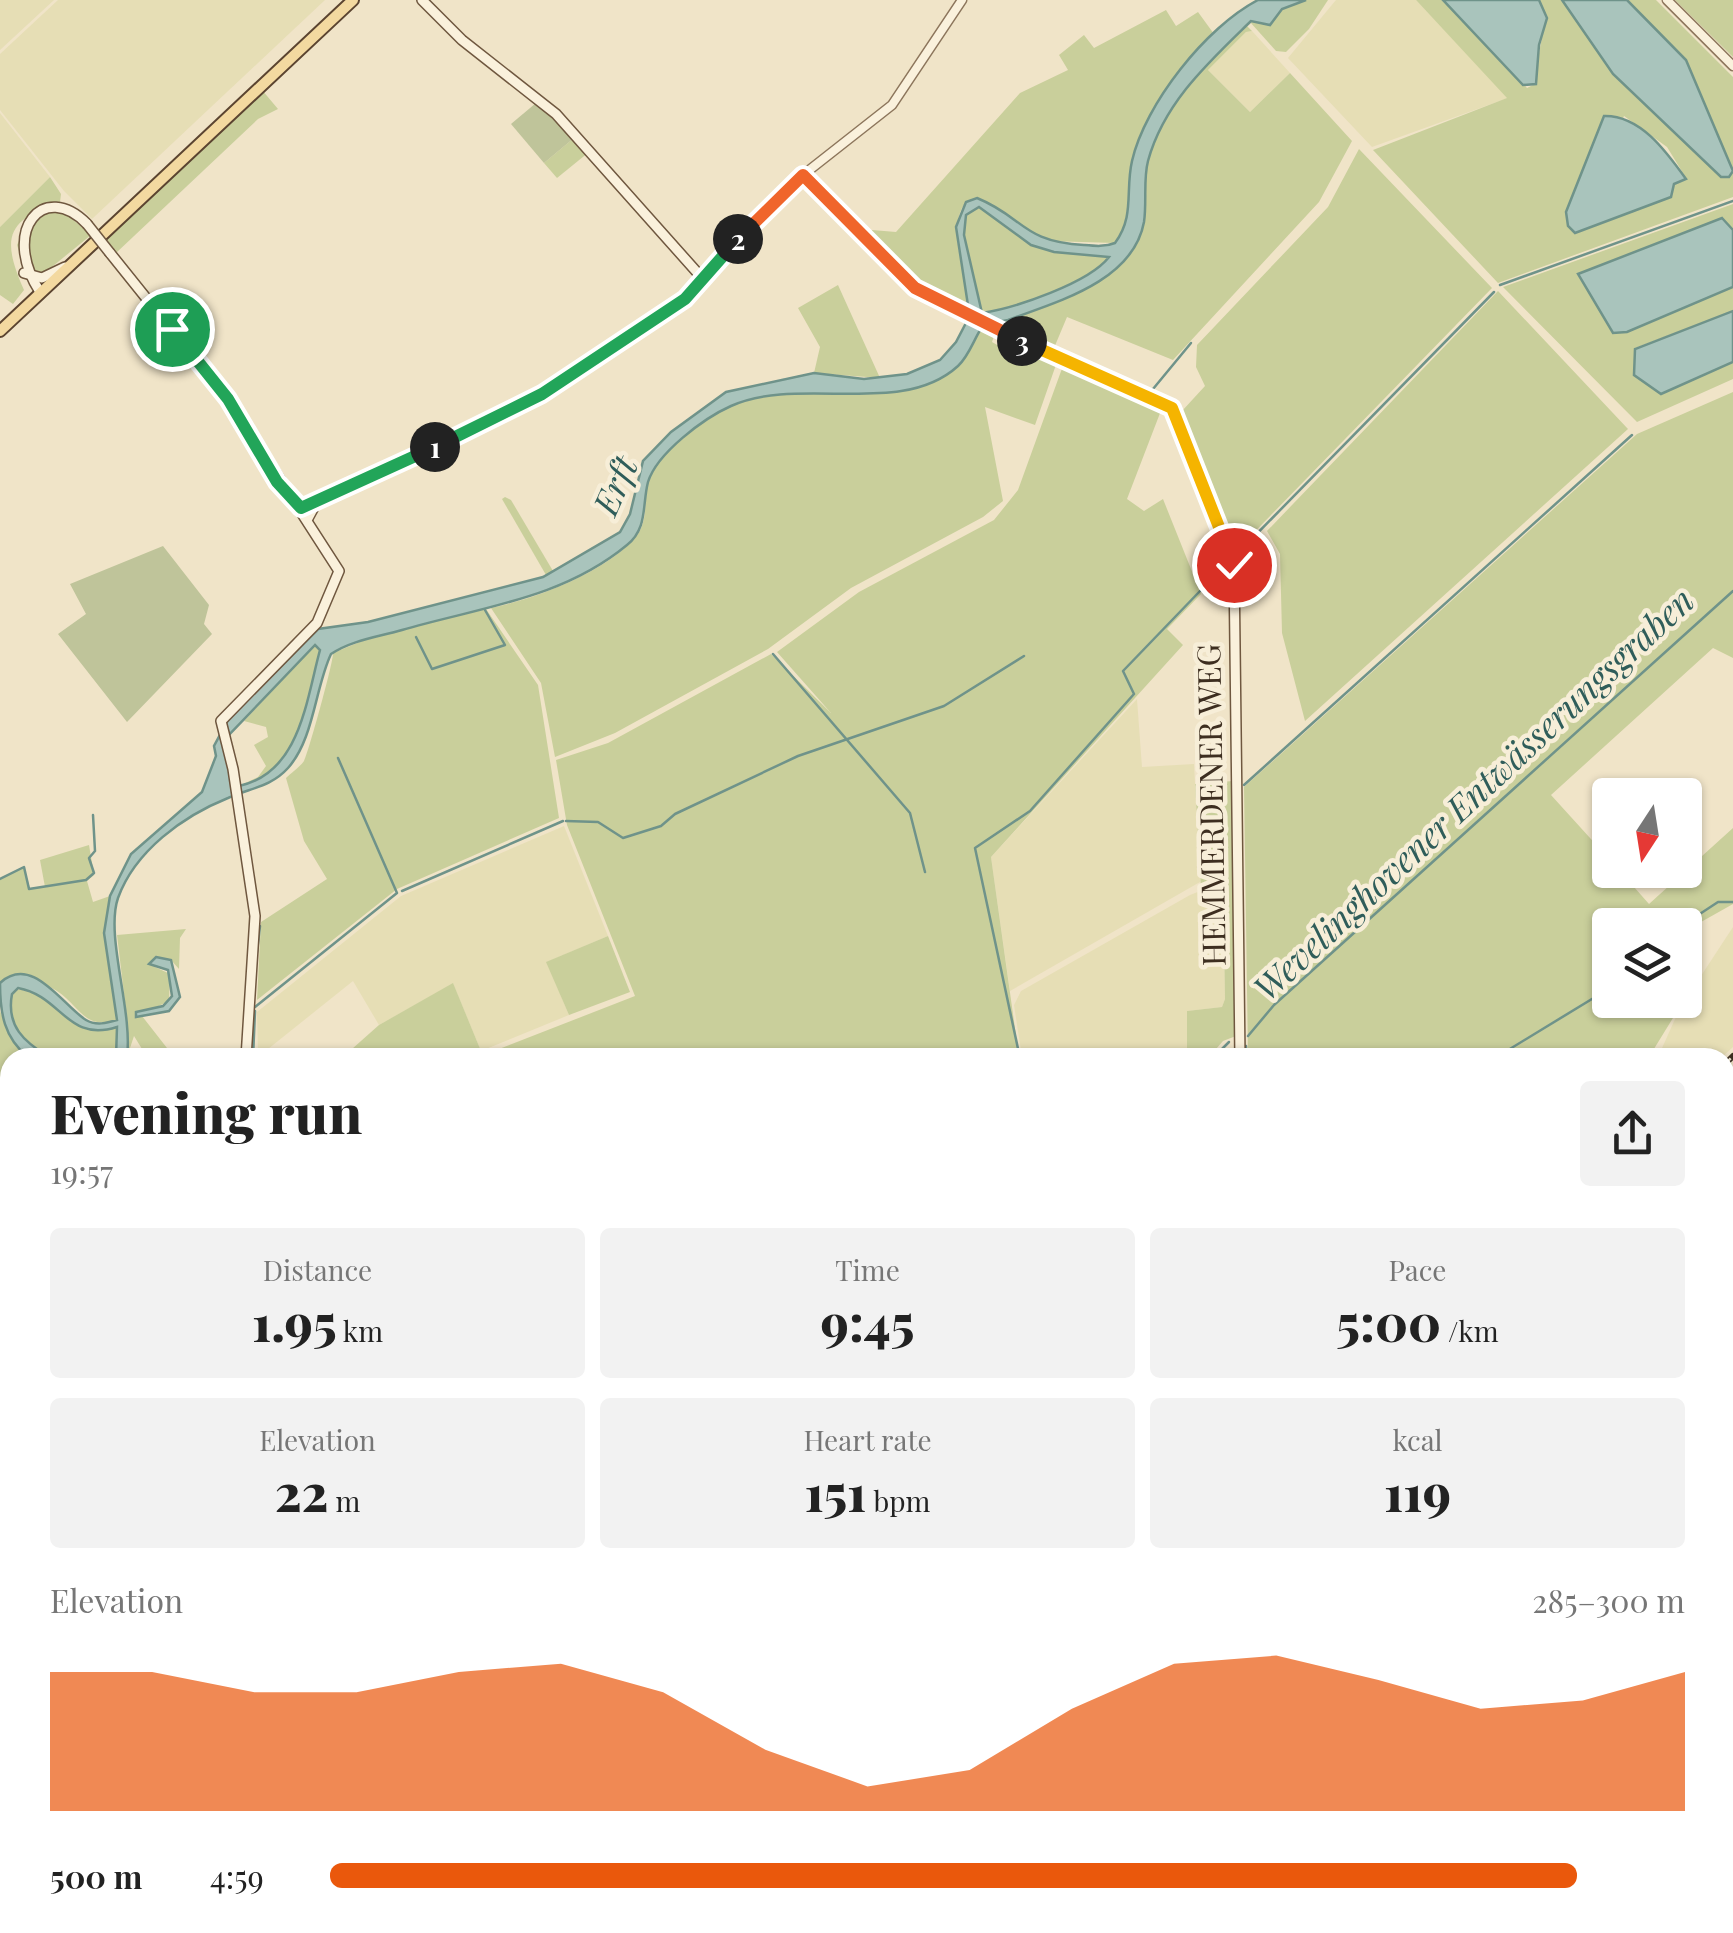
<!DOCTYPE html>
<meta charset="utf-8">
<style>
body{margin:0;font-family:"Playfair Display",serif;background:#f2f2f2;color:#222;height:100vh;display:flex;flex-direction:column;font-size:38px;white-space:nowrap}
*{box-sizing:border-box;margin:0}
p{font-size:32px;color:#767676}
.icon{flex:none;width:55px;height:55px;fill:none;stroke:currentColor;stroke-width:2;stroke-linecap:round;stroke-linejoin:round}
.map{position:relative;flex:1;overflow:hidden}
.sheet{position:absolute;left:0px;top:1048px;width:1735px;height:888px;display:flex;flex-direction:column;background:#fff;border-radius:30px 30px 0 0;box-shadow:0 2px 8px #0004}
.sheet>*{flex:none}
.needle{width:65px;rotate:192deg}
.tools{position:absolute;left:1592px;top:778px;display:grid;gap:20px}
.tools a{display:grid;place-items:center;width:110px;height:110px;border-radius:10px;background:#fff;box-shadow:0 2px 8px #0004;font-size:50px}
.pin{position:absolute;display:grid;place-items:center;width:85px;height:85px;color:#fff;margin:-42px;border:5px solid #fff;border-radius:50%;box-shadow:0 2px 10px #0007}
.km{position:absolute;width:50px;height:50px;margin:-25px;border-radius:50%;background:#222;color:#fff;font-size:28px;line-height:50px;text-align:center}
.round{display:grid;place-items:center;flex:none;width:105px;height:105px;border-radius:10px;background:#f2f2f2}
.headline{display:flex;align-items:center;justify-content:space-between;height:170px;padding:0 50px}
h1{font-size:55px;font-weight:800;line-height:75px}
.figures{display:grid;grid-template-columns:repeat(3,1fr);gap:15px;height:170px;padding:10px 50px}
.figures div{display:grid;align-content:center;border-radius:10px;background:#f2f2f2;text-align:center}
.figures b{font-size:50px;font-weight:800}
.figures small{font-size:28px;font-weight:400}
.figures p{font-size:28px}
.chart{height:280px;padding:20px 50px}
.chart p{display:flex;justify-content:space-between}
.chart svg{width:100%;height:180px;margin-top:10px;fill:#ea580c;opacity:.7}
ul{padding:0 50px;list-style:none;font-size:32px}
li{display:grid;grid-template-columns:160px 120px 1fr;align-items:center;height:75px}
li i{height:25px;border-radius:12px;background:#ea580c}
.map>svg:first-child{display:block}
.farmland{fill:#e6deb5}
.green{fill:#c9cf9b;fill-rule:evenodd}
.cemetery{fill:#bfc49a}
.water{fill:#a9c4bc;stroke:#6f938a;stroke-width:2.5;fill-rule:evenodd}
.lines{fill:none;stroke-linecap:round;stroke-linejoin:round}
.stream{stroke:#6f938a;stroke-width:2.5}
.tertiary-casing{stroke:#8d765c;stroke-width:11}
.secondary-casing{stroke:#6f573f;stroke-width:12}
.primary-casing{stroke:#5b4430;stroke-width:14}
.motorway-casing{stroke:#5b4430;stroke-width:16}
.tertiary{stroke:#faf1dc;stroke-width:8}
.secondary{stroke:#faf1dc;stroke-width:9}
.primary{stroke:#f3d9a0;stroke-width:10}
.motorway{stroke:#e0a458;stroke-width:12}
.rail-casing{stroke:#3d2e20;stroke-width:6}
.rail{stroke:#f7eed8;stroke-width:2.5;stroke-dasharray:8;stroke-linecap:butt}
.secondary-bridge-casing{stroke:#6f573f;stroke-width:12;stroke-linecap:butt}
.secondary-bridge{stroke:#faf1dc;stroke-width:9}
.split-1-casing{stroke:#fff;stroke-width:20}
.split-2-casing{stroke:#fff;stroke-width:20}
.split-3-casing{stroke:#fff;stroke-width:20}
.split-4-casing{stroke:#fff;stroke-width:20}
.split-1{stroke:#22a559;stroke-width:12}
.split-2{stroke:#22a559;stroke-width:12}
.split-3{stroke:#f0652b;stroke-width:12}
.split-4{stroke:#f5b400;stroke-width:12}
.labels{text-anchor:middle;stroke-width:9;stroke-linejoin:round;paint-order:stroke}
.street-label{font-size:32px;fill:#3d2e20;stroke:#f7eed8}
.water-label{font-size:35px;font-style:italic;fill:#2f5d5a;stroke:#f7eed8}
</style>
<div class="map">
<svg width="1733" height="1933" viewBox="0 0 1733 1933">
<rect width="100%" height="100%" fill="#f0e4c8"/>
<g class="farmland">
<path d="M 0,0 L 54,0 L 0,50 Z"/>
<path d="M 58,0 L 325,0 L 92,219 L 64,191 L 0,110 L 0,54 Z"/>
<path d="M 1336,0 L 1416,0 L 1508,98 L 1372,147 L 1288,58 Z"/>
<path d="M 1252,31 L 1290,73 L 1250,112 L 1208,70 L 1246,32 Z"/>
<path d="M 0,113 L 50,177 L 0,227 Z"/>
<path d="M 1137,699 L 1142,767 L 1194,764 L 1200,882 L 1010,991 L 991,857 Z"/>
<path d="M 564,826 L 608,936 L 547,962 L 569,1015 L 481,1051 L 453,984 L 379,1025 L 353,981 L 263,1053 L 258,1051 L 257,1012 L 401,896 Z"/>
<path d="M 1223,882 L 1225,999 L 1222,1007 L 1187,1011 L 1187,1057 L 1022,1057 L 1014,1005 L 1021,991 L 1190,895 Z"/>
<path d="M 1733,927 L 1733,1047 L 1722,1057 L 1658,1057 L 1680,1008 Z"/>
<path d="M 1733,1073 L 1733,1696 L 1725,1703 L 1725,1080 Z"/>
<path d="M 0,1316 L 10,1332 L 10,1425 L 0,1421 Z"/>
<path d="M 1725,1795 L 1733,1804 L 1733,1888 L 1725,1880 Z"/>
<path d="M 687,1925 L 813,1925 L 819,1933 L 674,1933 Z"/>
<path d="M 818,1925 L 946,1925 L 951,1933 L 824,1933 Z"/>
<path d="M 960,1925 L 1197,1925 L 1187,1933 L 965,1933 Z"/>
<path d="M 1204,1925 L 1466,1925 L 1457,1933 L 1214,1933 Z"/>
<path d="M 1528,1925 L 1614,1925 L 1616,1930 L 1519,1933 Z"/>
</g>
<g class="green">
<path d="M 1306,0 L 1328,0 L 1309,29 L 1286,52 L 1276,51 L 1250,22 Z"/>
<path d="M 1416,0 L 1443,0 L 1527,88 L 1537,83 C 1534,53 1551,28 1539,0 L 1562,0 L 1613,74 L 1721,177 L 1732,171 L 1686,60 L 1627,0 L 1656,0 L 1733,77 L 1733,197 L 1498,283 L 1373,150 L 1507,98 ZM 1624,116 L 1667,147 L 1686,178 L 1673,184 L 1671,197 L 1576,233 Z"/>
<path d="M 1675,0 L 1733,0 L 1733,57 Z"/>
<path d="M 1166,10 L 1176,26 L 1198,12 L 1214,34 C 1184,62 1139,118 1133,159 C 1128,190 1135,217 1115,243 L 1048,241 L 1029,234 L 986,202 L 966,202 C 944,230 970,279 969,312 L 915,282 L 869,235 L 872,230 L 896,232 L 1020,93 L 1068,70 L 1059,55 L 1084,35 L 1094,48 Z"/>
<path d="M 1246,25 L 1252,31 L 1246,32 L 1208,70 L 1250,112 L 1290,73 L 1352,141 L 1319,202 L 1173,360 L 1067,317 L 1054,348 L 1009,329 L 1018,318 L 1007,327 L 993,323 C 1041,306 1110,293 1136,243 C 1150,217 1141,187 1148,160 C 1163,105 1207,63 1246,25 Z"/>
<path d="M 262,90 L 278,109 L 258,119 L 116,253 L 104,236 Z"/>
<path d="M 574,138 L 589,152 L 557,178 L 544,163 Z"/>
<path d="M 1359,149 L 1492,288 L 1236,551 L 1182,411 L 1205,386 L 1196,367 L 1197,345 L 1328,207 Z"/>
<path d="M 50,177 L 61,194 L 60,202 C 8,220 0,236 24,290 L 13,304 L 0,295 L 0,227 Z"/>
<path d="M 1733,204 L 1733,230 L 1722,218 L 1613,333 L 1627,332 L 1733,287 L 1733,311 L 1635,348 L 1661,394 L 1733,362 L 1733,379 L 1637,422 L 1503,287 Z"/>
<path d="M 979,207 L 1031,245 L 1109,256 C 1089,284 1015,308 982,313 L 964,235 L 966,215 Z"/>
<path d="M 48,211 L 64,212 L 91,235 L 42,275 L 25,270 L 17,245 L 29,219 Z"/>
<path d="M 838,285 L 880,378 L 814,373 L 820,347 L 798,308 Z"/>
<path d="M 1498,291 L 1628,429 L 1305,721 L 1282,633 L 1280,554 L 1267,531 Z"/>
<path d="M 982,327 L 995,333 L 992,342 L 999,346 L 1006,337 L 1058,359 L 1035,425 L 985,407 L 1003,501 L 983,517 L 851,588 L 768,649 L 615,733 L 555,757 L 541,683 L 491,608 C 535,599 610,571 638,534 C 648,519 644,499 648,482 C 657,453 704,418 731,406 C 799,375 901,418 958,366 C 969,356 974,339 982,327 Z"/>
<path d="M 1064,363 L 1162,408 L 1127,499 L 1144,511 L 1163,499 L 1201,594 L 1167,629 L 1183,645 L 991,857 L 1019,1057 L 476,1058 L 635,996 L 567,825 L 556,760 L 608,743 L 771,654 L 831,713 L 777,652 L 859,592 L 994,520 L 1018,490 Z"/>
<path d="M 1733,392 L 1733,658 L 1713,648 L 1551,795 L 1610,860 L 1610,870 L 1619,870 L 1649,904 L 1733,828 L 1733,904 L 1685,931 L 1685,925 L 1610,925 L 1610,1000 L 1684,1000 L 1649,1057 L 1248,1057 L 1244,787 L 1637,434 Z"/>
<path d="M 505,497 L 511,500 L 553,571 L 546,575 L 502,499 Z"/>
<path d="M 486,609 L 538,685 L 559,818 L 397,889 L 257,1000 L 261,922 L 327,879 L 304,841 L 286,778 C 290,774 302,765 304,761 C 308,754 334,660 333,653 L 372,637 Z"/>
<path d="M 315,645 L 320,650 C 306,701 300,773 239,786 L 258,777 L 266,766 L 254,745 L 268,737 L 266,727 L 244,721 Z"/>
<path d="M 1233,781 L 1236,1036 L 1223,1041 L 1209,1057 L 1187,1058 L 1187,1011 L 1222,1007 L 1225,999 L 1223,883 L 1201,890 L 1195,784 Z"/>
<path d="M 89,845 L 94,875 L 87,881 L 93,902 L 110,896 L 104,933 L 117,1020 C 84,1030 81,1007 57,991 C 45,982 18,982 2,980 L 0,983 L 0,879 L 24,867 L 30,888 L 45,887 L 40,860 Z"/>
<path d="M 186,929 L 180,938 L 179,969 L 171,960 L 155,967 L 170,974 L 169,1001 L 136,1017 L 142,1016 L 174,1057 L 147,1057 L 134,1036 L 127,1057 L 128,1027 L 117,935 Z"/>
<path d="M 608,936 L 630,992 L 569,1015 L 546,962 Z"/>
<path d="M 453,983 L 481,1051 L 462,1057 L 343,1057 L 379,1025 Z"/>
<path d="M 14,990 C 60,986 63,1045 118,1027 L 116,1057 C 81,1057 33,1067 16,1028 C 10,1015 8,1003 14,990 Z"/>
<path d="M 0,1011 L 12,1040 L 28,1057 L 10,1058 L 10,1157 L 0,1160 Z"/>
<path d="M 10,1172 L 10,1275 L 0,1261 L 0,1175 Z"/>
<path d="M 0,1421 L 10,1425 L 10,1624 L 5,1625 L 0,1613 Z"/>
<path d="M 10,1626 L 9,1759 L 0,1759 L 0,1629 Z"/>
<path d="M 1725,1885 L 1733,1893 L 1729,1933 L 1629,1933 L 1624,1929 L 1629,1925 L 1725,1925 Z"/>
</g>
<g class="cemetery">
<path d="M 536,103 L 574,138 L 544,163 L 511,124 Z"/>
<path d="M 163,546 L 209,605 L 204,624 L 212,634 L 127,722 L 58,634 L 86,614 L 70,584 Z"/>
</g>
<g class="water">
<path d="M 1258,0 L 1306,0 L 1282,9 L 1270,25 L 1251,21 C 1210,61 1164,102 1148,161 C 1143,180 1147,202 1144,222 C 1133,282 1056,302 1008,320 L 993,323 L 969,312 L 956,227 L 966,202 L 977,198 C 1024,217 1022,242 1084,245 C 1095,246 1105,247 1115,243 C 1135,216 1125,191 1132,161 C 1145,104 1206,27 1258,0 ZM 979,207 L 1031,245 L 1054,252 L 1109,257 C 1089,283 1015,308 982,313 L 964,235 L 966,215 Z"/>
<path d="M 1443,0 L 1539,0 L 1547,18 L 1539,45 L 1536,84 L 1523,85 Z"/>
<path d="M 1562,0 L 1627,0 L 1686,60 L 1733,171 L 1729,177 L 1721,177 L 1613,74 Z"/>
<path d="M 1604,116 C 1640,115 1666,151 1686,179 L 1674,184 L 1671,197 L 1575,233 L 1568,226 L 1566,212 Z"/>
<path d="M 1722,218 L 1733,230 L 1733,287 L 1627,332 L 1613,333 L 1578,274 Z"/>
<path d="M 1733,311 L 1733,362 L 1661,394 L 1634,375 L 1635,349 Z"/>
<path d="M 967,321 L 982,327 C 974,339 969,356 958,366 C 901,418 800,375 731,406 C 704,418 657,453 648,482 C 642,505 648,528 627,545 C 562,599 481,607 402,630 C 378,637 352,640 331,654 C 315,688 314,739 288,768 C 271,787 250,788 228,798 C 183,816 135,851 118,898 C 105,936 133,1011 127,1057 L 116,1057 L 117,1027 C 67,1043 62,996 18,988 L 12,994 C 6,1026 24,1042 49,1057 L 28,1057 C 4,1038 0,1013 0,983 C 32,953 63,1006 86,1020 C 96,1026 107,1023 117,1020 L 104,933 L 110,896 L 131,854 L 202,792 L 216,756 L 214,746 L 229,718 L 318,629 L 368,622 L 543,577 L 620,532 L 630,514 L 643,461 L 671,432 L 726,392 L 814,373 L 864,379 L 907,374 L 940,360 L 956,342 ZM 315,645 L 320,650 C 306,701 300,773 239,786 L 228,736 Z"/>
<path d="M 156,957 L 171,960 L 180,997 L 169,1011 L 136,1017 L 136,1012 L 163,1006 L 172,996 L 168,970 L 149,964 Z"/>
</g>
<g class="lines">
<g class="stream">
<path d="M 1500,285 L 1733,201"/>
<path d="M 1153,389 L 1191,343"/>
<path d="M 1238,553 L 1494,292"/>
<path d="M 416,637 L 432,669 L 505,645 L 485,610"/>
<path d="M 773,654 L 910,813 L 925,872"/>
<path d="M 1244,785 L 1632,435"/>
<path d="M 566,821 L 598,822 L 623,838 L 661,826 L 675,814 L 798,756 L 944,706 L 1024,656"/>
<path d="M 0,879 L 24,867 L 29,889 L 86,880 L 94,873 L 89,858 L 95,851 L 93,815"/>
<path d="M 402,891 L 563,821"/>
<path d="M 1683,925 L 1718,902 L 1733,902"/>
<path d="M 256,960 L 260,926"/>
<path d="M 255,1007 L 397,893 L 338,758"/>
<path d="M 1248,1036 L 1274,1005 L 1733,591"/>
<path d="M 1246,1046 L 1246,1058"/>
<path d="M 253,1058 L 255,1011"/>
<path d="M 1020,1058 L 975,848 L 1030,811 L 1134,694 L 1123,671 L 1227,563"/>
<path d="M 1213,1058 L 1229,1042"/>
<path d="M 1495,1058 L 1610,988"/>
<path d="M 0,1610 L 3,1617"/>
<path d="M 0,1632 L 10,1629"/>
<path d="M 0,1894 L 10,1889"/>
</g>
<g class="tertiary-casing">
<g id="tertiary">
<path d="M 1667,0 L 1733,66"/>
<path d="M 803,175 L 892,105 L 962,0"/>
<path d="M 309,506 L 319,497 L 432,449 L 542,394 L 685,299 L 703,279"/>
<path d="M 955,1925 L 960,1933"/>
</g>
</g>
<g class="secondary-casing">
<g id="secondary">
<path d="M 422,0 L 462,40 L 556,114 L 703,279 L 770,204 L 803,175 L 843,219 L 922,292 L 1174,410 L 1234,565 L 1240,1058"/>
<path d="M 110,253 L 232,405 L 339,571 L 317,623 L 221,721 L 233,769 L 255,916 L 246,1058"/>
<path d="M 24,273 L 42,278 L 65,267"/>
<path d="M 40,292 C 0,230 44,180 87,224"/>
<path d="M 301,508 L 313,509 L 307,520"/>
<path d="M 1725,1762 L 1733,1772"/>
<path d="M 76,1925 L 81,1933"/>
</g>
</g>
<g class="primary-casing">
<path id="primary" d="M 0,331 L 353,0"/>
</g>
<g class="motorway-casing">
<g id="motorway">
<path d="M 1725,1725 L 1733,1718"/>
<path d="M 1725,1738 L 1733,1731"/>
<path d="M 1484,1933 L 1493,1925"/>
<path d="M 1498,1933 L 1507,1925"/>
</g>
</g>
<use href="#tertiary" class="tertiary"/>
<use href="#secondary" class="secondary"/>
<use href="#primary" class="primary"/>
<use href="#motorway" class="motorway"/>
<g class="rail-casing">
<g id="rail">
<path d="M 1725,1064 L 1733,1056"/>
<path d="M 659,1933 L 672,1925"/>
</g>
</g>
<use href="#rail" class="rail"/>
<g class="secondary-bridge-casing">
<path id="secondary-bridge" d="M 87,224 L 110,253"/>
</g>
<use href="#secondary-bridge" class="secondary-bridge"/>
</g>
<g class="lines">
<g class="split-1-casing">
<path id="split-1" d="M 172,329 L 228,399 L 277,482 L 301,508 L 435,447"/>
</g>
<g class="split-2-casing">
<path id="split-2" d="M 435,447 L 542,394 L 685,299 L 738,239"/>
</g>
<g class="split-3-casing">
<path id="split-3" d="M 738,239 L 803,175 L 915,288 L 1022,341"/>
</g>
<g class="split-4-casing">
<path id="split-4" d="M 1022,341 L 1172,408 L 1234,565"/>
</g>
<use href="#split-1" class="split-1"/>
<use href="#split-2" class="split-2"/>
<use href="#split-3" class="split-3"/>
<use href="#split-4" class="split-4"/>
</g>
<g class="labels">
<g class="street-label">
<text transform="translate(1212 805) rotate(-91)" y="11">HEMMERDENER WEG</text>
</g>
<g class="water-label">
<text transform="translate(616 486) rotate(-66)" y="12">Erft</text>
<text transform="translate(1474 795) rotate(-43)" y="12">Wevelinghovener Entwässerungsgraben</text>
</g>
</g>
</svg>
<div class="tools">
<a><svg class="needle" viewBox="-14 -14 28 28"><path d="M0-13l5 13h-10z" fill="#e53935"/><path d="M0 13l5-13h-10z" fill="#767676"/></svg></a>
<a><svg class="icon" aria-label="layers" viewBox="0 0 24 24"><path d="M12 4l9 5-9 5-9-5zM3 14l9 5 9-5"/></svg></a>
</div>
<div class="pin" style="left:172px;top:329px;background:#1e9e55"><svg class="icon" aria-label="arrive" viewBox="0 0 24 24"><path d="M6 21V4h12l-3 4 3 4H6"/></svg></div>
<div class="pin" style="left:1234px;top:565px;background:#d93025"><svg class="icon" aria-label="check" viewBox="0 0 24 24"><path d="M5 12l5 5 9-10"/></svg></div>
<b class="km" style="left:435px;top:447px">1</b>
<b class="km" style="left:738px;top:239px">2</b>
<b class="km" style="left:1022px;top:341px">3</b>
<section class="sheet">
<div class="headline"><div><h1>Evening run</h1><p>19:57</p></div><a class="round"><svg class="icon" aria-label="share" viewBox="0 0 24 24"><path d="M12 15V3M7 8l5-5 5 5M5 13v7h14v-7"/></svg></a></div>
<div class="figures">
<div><p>Distance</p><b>1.95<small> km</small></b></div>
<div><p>Time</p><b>9:45</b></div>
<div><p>Pace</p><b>5:00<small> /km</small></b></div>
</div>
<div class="figures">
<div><p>Elevation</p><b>22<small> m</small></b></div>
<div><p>Heart rate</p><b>151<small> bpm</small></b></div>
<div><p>kcal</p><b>119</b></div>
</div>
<div class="chart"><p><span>Elevation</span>285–300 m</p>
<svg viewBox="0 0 160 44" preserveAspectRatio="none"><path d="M0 44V10L10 10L20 15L30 15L40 10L50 8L60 15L70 29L80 38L90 34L100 19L110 8L120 6L130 12L140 19L150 17L160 10V44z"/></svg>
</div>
<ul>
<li><b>500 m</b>4:59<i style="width:92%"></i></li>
</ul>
</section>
</div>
